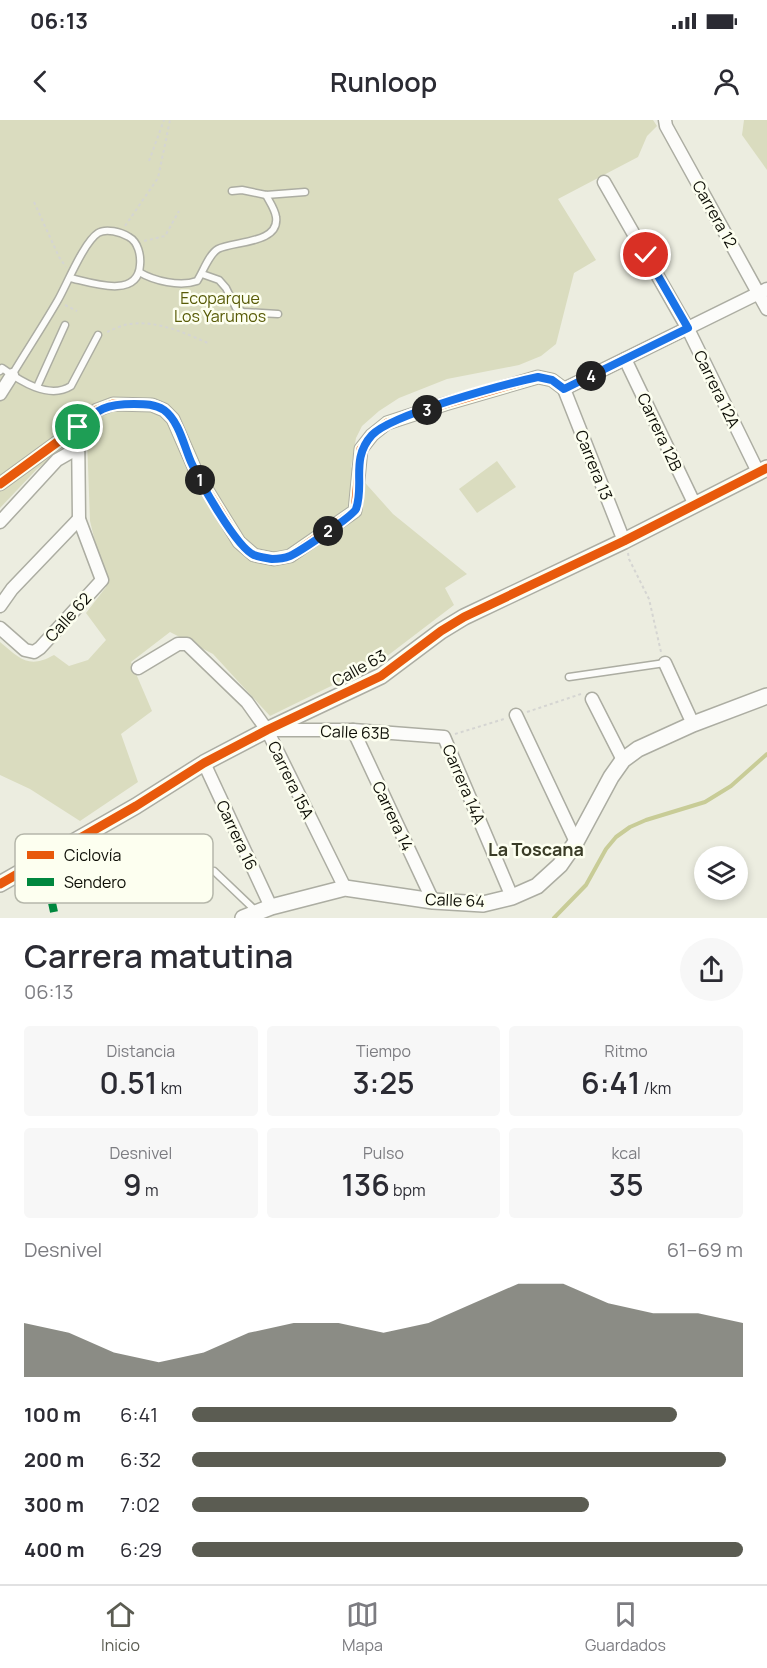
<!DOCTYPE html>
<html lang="es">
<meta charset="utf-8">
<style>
body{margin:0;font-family:Manrope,sans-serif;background:#f7f7f7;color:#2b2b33;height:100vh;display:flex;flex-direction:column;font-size:22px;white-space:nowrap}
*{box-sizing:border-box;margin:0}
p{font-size:20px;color:#7c7c81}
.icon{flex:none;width:33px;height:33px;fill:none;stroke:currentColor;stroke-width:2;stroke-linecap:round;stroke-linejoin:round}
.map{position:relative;height:798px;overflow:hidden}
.side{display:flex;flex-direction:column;background:#fff;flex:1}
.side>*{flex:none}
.buttons{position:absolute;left:694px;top:726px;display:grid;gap:12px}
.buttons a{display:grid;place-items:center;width:54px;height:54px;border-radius:50%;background:#fff;box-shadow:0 3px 9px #0003;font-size:30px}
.pin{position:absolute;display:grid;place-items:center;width:51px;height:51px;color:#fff;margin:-26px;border:3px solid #fff;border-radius:50%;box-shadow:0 2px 6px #0007}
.km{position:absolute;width:30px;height:30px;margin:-15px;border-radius:50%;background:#222;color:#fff;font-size:16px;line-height:30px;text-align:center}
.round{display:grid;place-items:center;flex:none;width:63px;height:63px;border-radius:32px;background:#f7f7f7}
.overview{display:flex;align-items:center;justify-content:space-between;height:102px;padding:0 24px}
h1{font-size:33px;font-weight:600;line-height:45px}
.metrics{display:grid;grid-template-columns:repeat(3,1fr);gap:9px;height:102px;padding:6px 24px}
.metrics div{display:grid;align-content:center;border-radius:6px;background:#f7f7f7;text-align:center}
.metrics b{font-size:30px;font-weight:600}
.metrics small{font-size:16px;font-weight:400}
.metrics p{font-size:16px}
.chart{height:168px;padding:12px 24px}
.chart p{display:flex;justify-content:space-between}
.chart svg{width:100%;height:108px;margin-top:6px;fill:#5b5c52;opacity:.7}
ul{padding:0 24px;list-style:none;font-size:20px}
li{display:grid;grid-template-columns:96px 72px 1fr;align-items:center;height:45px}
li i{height:15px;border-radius:8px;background:#5b5c52}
.status{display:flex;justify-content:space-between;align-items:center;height:42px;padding:0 30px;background:#fff;direction:ltr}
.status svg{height:16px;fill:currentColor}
header{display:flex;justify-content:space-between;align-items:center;height:78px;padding:0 24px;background:#fff;font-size:27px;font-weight:600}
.dock{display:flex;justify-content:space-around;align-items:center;height:84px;border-top:2px solid #e1e1e2;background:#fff;font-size:16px;color:#7c7c81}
.dock a{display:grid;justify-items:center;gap:3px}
.dock .active{color:#5b5c52}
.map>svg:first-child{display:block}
.green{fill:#dadcbf}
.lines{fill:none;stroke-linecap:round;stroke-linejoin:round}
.stream{stroke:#c8cc97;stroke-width:4}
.service-casing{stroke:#acada2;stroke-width:9}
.minor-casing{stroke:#acada2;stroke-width:15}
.tertiary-casing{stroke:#acada2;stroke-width:18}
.path{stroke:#d5d5d2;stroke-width:2;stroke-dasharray:3 3;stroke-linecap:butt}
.service{stroke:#fcfcfa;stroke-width:6}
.minor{stroke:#fcfcfa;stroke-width:12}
.tertiary{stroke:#fcfcfa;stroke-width:15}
.quiet{stroke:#00873e;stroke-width:8;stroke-dasharray:15 8;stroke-linecap:butt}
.cycleway-casing{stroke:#fdfff0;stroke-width:13}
.cycleway{stroke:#e8590c;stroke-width:9}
.route-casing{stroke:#fff;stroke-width:12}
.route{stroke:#1a73e8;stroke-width:8}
.labels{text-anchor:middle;stroke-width:5;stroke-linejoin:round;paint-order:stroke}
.street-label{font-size:16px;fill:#0d0e06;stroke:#fdfff0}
.park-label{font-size:16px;fill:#585b07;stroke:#fdfff0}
.neighbourhood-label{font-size:18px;font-weight:bold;fill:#3a3c27;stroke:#fdfff0}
.key{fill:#fdfff0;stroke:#b5b7aa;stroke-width:1.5}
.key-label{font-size:16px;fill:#0d0e06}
</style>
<div class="status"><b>06:13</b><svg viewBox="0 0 49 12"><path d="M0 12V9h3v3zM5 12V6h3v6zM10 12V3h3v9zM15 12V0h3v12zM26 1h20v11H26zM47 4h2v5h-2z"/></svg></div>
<header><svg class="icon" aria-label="back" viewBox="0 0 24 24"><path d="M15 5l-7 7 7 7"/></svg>Runloop<svg class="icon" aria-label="person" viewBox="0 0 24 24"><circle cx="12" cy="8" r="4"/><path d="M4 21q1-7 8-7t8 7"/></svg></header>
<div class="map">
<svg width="767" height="798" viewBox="0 0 767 798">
<rect width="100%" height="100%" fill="#ecede0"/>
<g class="green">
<path d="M 0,0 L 653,0 L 657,6 L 647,16 L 638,37 L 558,79 L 596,140 L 574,153 L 556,224 L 541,236 L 519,245 L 447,259 L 399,278 L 379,291 L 362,306 L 356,318 L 351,347 L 393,394 L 467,454 L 445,468 L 454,485 L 378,543 L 270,596 L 213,534 L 170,512 L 131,542 L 152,591 L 121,614 L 138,662 L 80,701 L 30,669 L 0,655 L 0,522 C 20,539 29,549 54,535 L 69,546 L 88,540 L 106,520 L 86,493 L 106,467 L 90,401 L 87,318 L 67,325 L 37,349 L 0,388 Z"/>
<path d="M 744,0 L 767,0 L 767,50 L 742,15 Z"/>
<path d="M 497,341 L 516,367 L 477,393 L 459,369 Z"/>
</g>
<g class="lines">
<path class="stream" d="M 554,798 L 586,765 L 606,729 L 616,717 L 630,707 L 646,700 L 705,682 L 731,666 L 767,634"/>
<g class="service-casing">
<g id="service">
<path d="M 232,71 L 242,70 L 266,75 L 305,72"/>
<path d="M 139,152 C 154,161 180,167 197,161 C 203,152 209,134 218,129 C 233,121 280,124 276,97 C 275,89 269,81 266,75"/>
<path d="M 202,154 L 219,160 L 226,168 L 236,188 L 243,192 L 278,194"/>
<path d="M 0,251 L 2,248 C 20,261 49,280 71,266 L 98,215"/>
<path d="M 12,255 C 27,230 43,206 58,180 C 67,164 84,122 98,113 C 106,108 121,112 129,117 C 138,122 141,135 140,145 C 138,180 89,162 70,158"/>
<path d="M 37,267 L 65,205"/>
<path d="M 569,557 L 665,543"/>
<path d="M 214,751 L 257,792"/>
</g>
</g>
<g class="minor-casing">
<g id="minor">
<path d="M 665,0 L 666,6 L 767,189"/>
<path d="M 604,62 L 688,209 L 758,352"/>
<path d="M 625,239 L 695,385"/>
<path d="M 564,269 L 767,169"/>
<path d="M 564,269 L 624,421"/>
<path d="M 0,274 L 12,255"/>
<path d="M 0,364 L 78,307 L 97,290 L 113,284 L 152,285 L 164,290 L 173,299 L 197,354 L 239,422 L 254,435 L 274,439 L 290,436 L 355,391 L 361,329 L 372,315 L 387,303 L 445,284 L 538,257 L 552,260 L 564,269"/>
<path d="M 0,402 L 57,340 L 78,328"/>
<path d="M 0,486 L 12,469 L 79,399"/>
<path d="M 0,508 L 25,530 L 34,532 L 40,528 L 102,460 L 79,399 L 78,307"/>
<path d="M 665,543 L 693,604"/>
<path d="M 138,548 L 178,524 L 187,524 L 247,582 L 267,610 L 345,768"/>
<path d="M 592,579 L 623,640"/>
<path d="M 516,595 L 576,722"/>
<path d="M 268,610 L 353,610 L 444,617 L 512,777"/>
<path d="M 353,610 L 433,781"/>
<path d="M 204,643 L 271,787"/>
</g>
</g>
<g class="tertiary-casing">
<g id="tertiary">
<path d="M 0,764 L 136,686 L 204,643 L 267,610 L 381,556 L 441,511 L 464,497 L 624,421 L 767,348"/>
<path d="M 243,798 L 271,787 L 345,768 L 433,781 L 483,784 L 512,777 L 537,766 L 560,745 L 576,722 L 611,657 L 623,640 L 638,629 L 693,604 L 767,576"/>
</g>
</g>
<g class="path">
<path d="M 149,41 L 164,0"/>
<path d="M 34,82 L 59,137 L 66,147"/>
<path d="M 125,106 L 158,58 L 170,0"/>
<path d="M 144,121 L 165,116 L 179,91"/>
<path d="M 65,185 L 77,191"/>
<path d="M 107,212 C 114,209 122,205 130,204 C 156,200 185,213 208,223"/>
<path d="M 628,433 L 629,439 L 649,479 L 661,532"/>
<path d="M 527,592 L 581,574"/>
<path d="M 455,614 L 504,599"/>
</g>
<use href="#service" class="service"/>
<use href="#minor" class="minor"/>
<use href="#tertiary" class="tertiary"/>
<path class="quiet" d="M 27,747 C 48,759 49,769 54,792"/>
<g class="cycleway-casing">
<g id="cycleway">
<path d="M 0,364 L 78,307 L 97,290 L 113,284 L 152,285 L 164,290 L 173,299 L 197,354 L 239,422 L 254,435 L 274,439 L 290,436 L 355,391 L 361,329 L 372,315 L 387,303 L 445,284 L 538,257 L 552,260 L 564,269"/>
<path d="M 0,764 L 136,686 L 204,643 L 267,610 L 381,556 L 441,511 L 464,497 L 624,421 L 767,348"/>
</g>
</g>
<use href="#cycleway" class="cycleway"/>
</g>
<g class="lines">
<g class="route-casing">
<path id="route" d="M 78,307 C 98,289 106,284 134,284 C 145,284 155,284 164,290 C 179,301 184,326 191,342 C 200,362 236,427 254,435 C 259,437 267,438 272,439 C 277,439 285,438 290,436 C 299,432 353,396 356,389 C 365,364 350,339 372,315 C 392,294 505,264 538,257 L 552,260 L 564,269 L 688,208 L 646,135"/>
</g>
<use href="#route" class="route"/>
</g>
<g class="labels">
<g class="street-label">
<text transform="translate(715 94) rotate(61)" y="6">Carrera 12</text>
<text transform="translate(717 269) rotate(64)" y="6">Carrera 12A</text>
<text transform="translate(660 312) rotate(65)" y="6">Carrera 12B</text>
<text transform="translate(594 345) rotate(68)" y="6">Carrera 13</text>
<text transform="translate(68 497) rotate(-48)" y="6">Calle 62</text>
<text transform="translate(359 548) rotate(-29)" y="6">Calle 63</text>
<text transform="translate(355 612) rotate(2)" y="6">Calle 63B</text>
<text transform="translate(291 660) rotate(64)" y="6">Carrera 15A</text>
<text transform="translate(464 664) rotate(67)" y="6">Carrera 14A</text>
<text transform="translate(393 696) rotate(65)" y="6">Carrera 14</text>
<text transform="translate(237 715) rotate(65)" y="6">Carrera 16</text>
<text transform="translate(455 780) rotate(2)" y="6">Calle 64</text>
</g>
<g class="park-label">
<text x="220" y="184">Ecoparque<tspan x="220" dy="18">Los Yarumos</tspan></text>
</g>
<g class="neighbourhood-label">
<text x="536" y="736">La Toscana</text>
</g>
</g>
<rect x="15" y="714" width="198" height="69" rx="9" class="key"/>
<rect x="27" y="731" width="27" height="8" fill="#e8590c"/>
<rect x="27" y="758" width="27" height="8" fill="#00873e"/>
<g class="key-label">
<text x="64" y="741">Ciclovía</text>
<text x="64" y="768">Sendero</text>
</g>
</svg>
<div class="buttons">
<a><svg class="icon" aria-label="layers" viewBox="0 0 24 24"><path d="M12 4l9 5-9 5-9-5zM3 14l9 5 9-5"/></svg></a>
</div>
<div class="pin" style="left:78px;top:307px;background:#1e9e55"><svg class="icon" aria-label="arrive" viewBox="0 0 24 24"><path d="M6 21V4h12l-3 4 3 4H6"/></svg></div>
<div class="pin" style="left:646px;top:135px;background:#d93025"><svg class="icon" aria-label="check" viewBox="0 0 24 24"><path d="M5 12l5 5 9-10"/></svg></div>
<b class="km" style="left:200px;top:360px">1</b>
<b class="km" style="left:328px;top:411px">2</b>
<b class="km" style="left:427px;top:290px">3</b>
<b class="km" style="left:591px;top:256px">4</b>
</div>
<section class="side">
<div class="overview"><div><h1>Carrera matutina</h1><p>06:13</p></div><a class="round"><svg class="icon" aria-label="share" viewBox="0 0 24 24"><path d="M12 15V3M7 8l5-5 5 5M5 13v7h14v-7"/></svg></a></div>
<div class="metrics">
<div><p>Distancia</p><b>0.51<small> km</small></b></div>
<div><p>Tiempo</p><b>3:25</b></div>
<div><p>Ritmo</p><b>6:41<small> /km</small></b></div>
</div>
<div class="metrics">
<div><p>Desnivel</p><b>9<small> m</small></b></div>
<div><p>Pulso</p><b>136<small> bpm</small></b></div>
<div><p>kcal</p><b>35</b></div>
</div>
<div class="chart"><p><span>Desnivel</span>61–69 m</p>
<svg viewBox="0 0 160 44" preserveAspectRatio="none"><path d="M0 44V22L10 26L20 34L30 38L40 34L50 26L60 22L70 22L80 26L90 22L100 14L110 6L120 6L130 14L140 18L150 18L160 22V44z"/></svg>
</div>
<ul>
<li><b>100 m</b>6:41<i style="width:88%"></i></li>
<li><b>200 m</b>6:32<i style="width:97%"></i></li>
<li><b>300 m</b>7:02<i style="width:72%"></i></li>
<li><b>400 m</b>6:29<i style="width:100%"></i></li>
</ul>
</section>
<nav class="dock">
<a class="active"><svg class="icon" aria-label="home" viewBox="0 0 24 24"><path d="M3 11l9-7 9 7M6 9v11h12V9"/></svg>Inicio</a>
<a><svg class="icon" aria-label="map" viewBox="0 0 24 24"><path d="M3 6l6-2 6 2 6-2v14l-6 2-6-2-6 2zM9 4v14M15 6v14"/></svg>Mapa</a>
<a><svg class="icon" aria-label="saved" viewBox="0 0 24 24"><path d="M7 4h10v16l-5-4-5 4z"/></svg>Guardados</a>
</nav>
